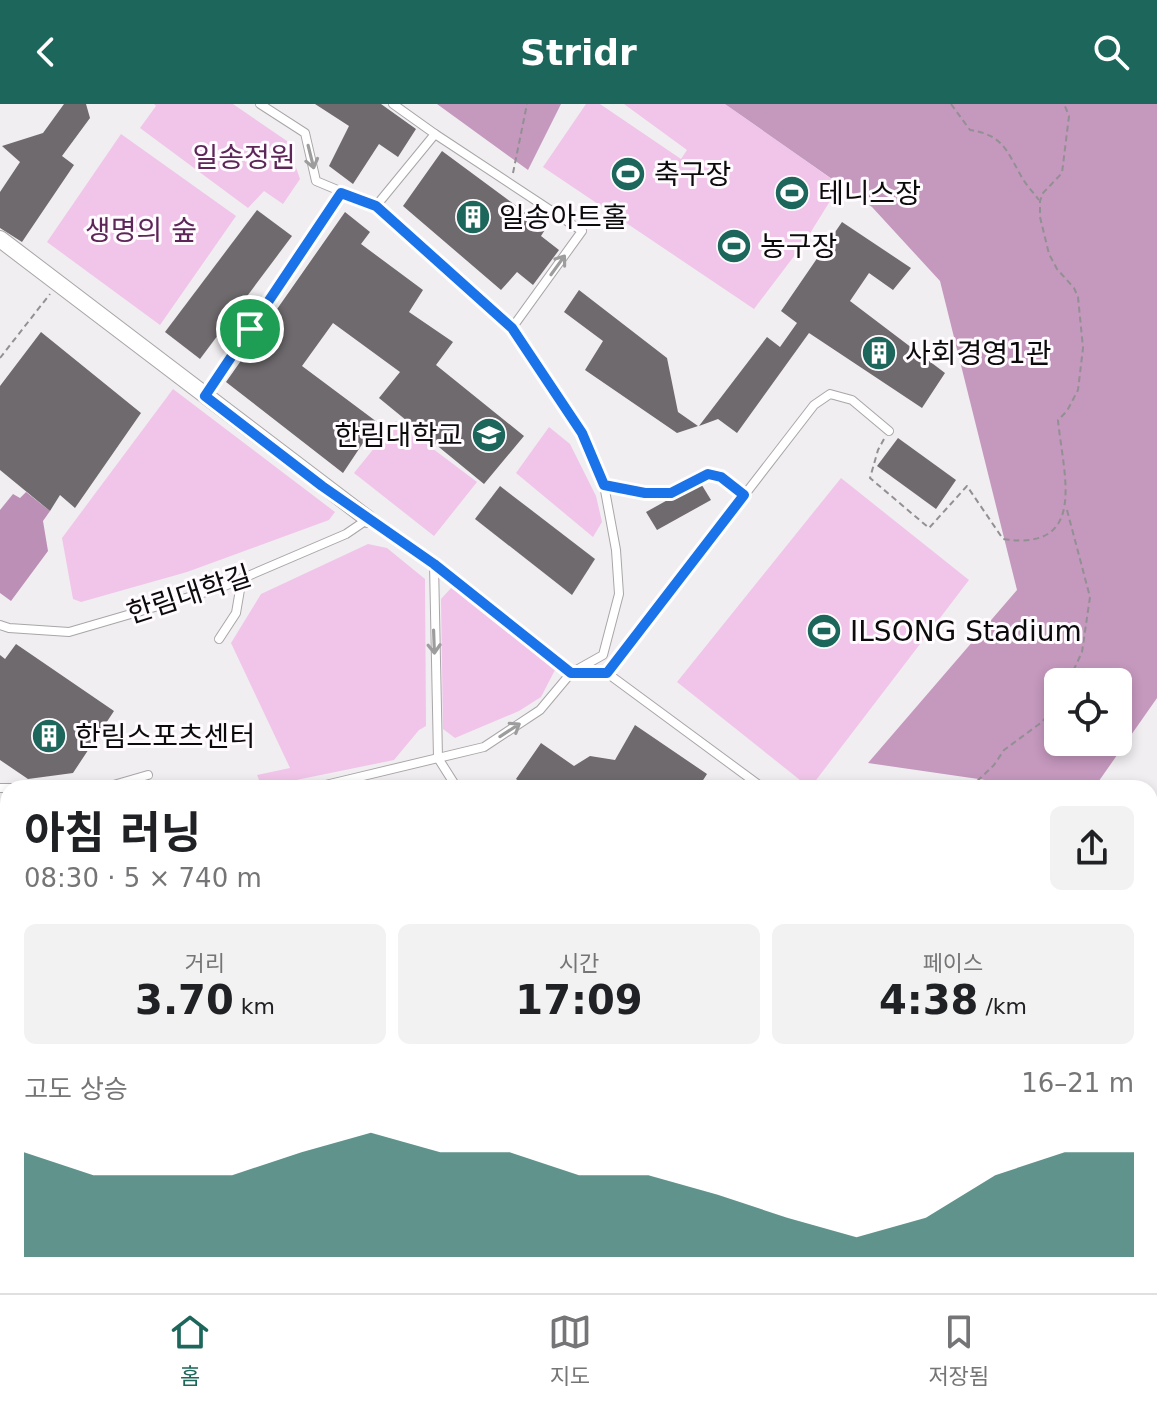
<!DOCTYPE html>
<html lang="ko">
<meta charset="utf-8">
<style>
body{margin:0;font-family:"DejaVu Sans","Noto Sans KR",sans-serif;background:#f2f2f2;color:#202124;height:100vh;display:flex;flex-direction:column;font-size:30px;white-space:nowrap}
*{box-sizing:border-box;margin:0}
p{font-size:26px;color:#757577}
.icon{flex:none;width:44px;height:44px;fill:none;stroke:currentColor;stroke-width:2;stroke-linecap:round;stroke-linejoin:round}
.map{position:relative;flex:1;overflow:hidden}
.details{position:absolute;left:0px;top:676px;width:1158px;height:514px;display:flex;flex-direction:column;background:#fff;border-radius:24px 24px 0 0;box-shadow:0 4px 12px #0003}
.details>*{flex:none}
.fabs{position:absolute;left:1044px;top:564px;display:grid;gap:16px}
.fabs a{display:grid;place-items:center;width:88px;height:88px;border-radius:12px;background:#fff;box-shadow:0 4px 12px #0003;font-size:40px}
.pin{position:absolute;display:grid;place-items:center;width:68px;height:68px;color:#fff;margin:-34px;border:4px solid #fff;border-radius:50%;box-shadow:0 2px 8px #0007}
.round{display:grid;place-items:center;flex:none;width:84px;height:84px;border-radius:12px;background:#f2f2f2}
.headline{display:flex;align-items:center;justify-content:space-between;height:136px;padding:0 24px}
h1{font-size:44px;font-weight:700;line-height:60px}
.figures{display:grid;grid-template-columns:repeat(3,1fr);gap:12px;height:136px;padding:8px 24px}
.figures div{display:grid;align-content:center;border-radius:12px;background:#f2f2f2;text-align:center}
.figures b{font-size:40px;font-weight:700}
.figures small{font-size:22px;font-weight:400}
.figures p{font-size:22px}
.chart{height:224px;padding:16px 24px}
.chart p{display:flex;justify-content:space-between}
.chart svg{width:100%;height:144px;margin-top:8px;fill:#1d665b;opacity:.7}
header{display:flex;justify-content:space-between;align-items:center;height:104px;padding:0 24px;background:#1d665b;color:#fff;font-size:36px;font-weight:700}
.dock{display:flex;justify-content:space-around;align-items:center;height:112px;border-top:2px solid #e0e0e0;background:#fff;font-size:22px;color:#757577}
.dock a{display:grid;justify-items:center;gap:4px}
.dock .current{color:#1d665b}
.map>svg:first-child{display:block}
.green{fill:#f0c5e9}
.forest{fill:#c598be;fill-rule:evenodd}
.water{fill:#bc8fb6}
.building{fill:#6e6a6d}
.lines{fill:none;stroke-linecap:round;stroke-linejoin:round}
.lane-casing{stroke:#a9a6a8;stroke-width:10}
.street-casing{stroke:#a9a6a8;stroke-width:18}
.secondary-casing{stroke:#a9a6a8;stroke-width:24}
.path{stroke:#929092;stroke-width:2;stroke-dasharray:6 4;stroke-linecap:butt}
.lane{stroke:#fff;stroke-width:8}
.street{stroke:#fff;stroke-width:16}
.secondary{stroke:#fff;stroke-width:22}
.oneway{stroke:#9e9d9e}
.route-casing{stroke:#fff;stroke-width:16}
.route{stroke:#1a73e8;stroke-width:10}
.labels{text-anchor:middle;stroke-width:6;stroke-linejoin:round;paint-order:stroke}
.park-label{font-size:28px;fill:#5d2658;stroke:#fffbfe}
.poi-label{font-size:28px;fill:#0c0b0c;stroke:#fffbfe;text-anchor:start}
.street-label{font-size:28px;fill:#0c0b0c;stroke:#fffbfe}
</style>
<header><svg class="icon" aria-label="back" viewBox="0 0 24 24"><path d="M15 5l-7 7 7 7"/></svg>Stridr<svg class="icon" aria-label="search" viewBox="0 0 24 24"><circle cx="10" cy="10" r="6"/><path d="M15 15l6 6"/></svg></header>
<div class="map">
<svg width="1157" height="1189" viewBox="0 0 1157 1189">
<rect width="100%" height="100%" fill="#f1eef1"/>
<g class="green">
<path d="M 154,0 L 233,0 L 287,37 L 300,75 L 283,100 L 264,87 L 248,104 L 140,24 L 156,2 Z"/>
<path d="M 586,0 L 600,0 L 681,55 L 687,46 L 624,0 L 725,0 L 840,81 L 804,139 L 754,205 L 543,63 Z"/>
<path d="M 121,30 L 236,112 L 160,221 L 47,138 Z"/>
<path d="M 173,285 L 335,408 L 329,416 L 187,468 L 81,498 L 73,495 L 62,434 Z"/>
<path d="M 396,317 L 477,378 L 434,432 L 354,369 Z"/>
<path d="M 549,323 L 570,340 L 596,392 L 602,418 L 593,433 L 516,369 Z"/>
<path d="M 841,374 L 969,476 L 810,684 L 677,578 Z"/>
<path d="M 368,440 L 387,444 L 425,475 L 426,622 L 419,626 L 394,656 L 262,683 L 257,671 L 290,664 L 231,539 L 261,490 Z"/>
<path d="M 452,483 L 555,566 L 541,593 L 519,607 L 455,634 L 443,625 L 441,495 Z"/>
</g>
<g class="forest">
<path d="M 437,0 L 561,0 L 528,66 Z"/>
<path d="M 725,0 L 1157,0 L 1157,594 L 1094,684 L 1040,684 L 868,659 L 1017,486 L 940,177 L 872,103 ZM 1058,578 L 1118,578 L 1118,638 L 1058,638 Z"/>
</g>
<path class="water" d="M 26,388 L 50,407 L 43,417 L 48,447 L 11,497 L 0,489 L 0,406 L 13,390 L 20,394 Z"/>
<g class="building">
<path d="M 64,0 L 86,0 L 90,14 L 62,52 L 74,61 L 22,138 L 0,124 L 0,88 L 20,58 L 2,42 L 43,29 Z"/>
<path d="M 315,0 L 381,0 L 416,25 L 398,53 L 379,40 L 353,80 L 329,62 L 349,22 Z"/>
<path d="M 442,47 L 546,124 L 541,132 L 559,146 L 533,181 L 517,168 L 501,186 L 403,102 Z"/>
<path d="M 257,106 L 292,132 L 200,255 L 165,228 Z"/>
<path d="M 345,108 L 370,128 L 361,140 L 423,186 L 409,208 L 453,238 L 436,261 L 524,332 L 484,380 L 379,294 L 400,268 L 333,219 L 302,262 L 377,318 L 343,369 L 226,278 Z"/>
<path d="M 842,118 L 911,164 L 893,186 L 869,169 L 850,197 L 945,269 L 922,304 L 809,229 L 737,329 L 718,315 L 699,322 L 767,233 L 780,243 L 797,219 L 781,207 Z"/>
<path d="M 579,186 L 667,254 L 678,308 L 698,322 L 677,329 L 585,266 L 603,237 L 564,208 Z"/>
<path d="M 41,228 L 141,309 L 75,404 L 60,391 L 50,407 L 0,366 L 0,282 Z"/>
<path d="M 898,334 L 956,376 L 936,405 L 877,362 Z"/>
<path d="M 700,378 L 711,396 L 657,426 L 646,408 Z"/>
<path d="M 500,382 L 595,455 L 572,491 L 475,415 Z"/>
<path d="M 16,540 L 114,607 L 73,669 L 28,675 L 0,656 L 0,551 L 5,555 Z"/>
<path d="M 635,621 L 707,670 L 698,684 L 528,684 L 516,675 L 541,639 L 574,662 L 590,652 L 615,656 Z"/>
</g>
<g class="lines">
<g class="lane-casing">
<g id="lane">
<path d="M 260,0 L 305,29 L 316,77 L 376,102 L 512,224 L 582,329 L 604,381 L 616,446 L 619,490 L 603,551 L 571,569 L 540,606 L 484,643 L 313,684"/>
<path d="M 435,30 L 582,127 L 512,224"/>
<path d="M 376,102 L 435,30 L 393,0"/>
<path d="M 434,460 L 438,654 L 457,684"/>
<path d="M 0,521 L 9,524 L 69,528 L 220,484 L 346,430 L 368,415 L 434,460 L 571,569"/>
<path d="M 219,535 L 236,509 L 242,474"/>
<path d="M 572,569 L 607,569 L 763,684"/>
<path d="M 607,569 L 814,301 L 830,290 L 852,296 L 889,327"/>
<path d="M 0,684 L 14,684"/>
<path d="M 79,684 L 110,682 L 148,671"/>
<path d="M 0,710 L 8,711"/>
<path d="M 0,781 L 8,778"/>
<path d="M 0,885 L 8,904"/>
<path d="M 439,1182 L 441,1189"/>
</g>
</g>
<g class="street-casing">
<g id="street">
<path d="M 0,135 L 368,415"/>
<path d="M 1150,836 L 1157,824"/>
<path d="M 1150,967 L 1157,970"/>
<path d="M 0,1017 L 8,1015"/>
<path d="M 0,1110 L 8,1106"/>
<path d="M 952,1189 L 956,1182"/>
</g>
</g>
<g class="secondary-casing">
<g id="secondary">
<path d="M 0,1038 L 8,1056"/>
<path d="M 1150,1099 L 1157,1087"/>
<path d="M 67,1182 L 70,1189"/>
<path d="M 1100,1189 L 1104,1182"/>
</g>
</g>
<g class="path">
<path d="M 951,0 L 970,26 C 1002,31 1006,45 1020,70 C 1025,80 1033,88 1039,96"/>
<path d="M 513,69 L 527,0"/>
<path d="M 0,254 L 50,190"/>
<path d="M 215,278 L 336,97"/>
<path d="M 884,335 L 878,346 L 870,374 L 929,424 L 967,382 L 1003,435 C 1089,448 1063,370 1058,316 L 1067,307 L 1078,286 L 1083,244 L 1078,193 L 1074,184 L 1057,165 L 1049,150 L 1040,113 L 1040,97 L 1043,89 L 1062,69 L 1069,12 L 1064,0"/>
<path d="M 617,384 C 662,391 667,392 708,370 L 721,373 L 736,385"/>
<path d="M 1067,406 L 1090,493 L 1082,548 L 1068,578"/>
<path d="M 970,684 L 994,661 L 1004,646 L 1042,618 L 1058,597"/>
</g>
<use href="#lane" class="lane"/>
<use href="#street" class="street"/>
<use href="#secondary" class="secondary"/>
</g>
<defs><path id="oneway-shaft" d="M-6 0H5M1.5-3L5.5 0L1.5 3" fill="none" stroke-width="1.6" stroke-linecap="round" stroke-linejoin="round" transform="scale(2)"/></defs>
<g class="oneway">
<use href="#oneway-shaft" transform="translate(311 53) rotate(76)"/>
<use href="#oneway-shaft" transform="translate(558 161) rotate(-54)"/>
<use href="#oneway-shaft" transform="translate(434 538) rotate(88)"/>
<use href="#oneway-shaft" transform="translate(510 626) rotate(-33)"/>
</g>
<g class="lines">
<g class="route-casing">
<path id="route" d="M 341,89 L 376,102 L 512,224 L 582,329 L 604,381 L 645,389 L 671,389 L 708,370 L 721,373 L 744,391 L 607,569 L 571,569 L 434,460 L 322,382 L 205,292 Z"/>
</g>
<use href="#route" class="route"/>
</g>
<defs>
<g id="stadium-disc" transform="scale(1.8)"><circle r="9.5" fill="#1d665b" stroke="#fffbfe"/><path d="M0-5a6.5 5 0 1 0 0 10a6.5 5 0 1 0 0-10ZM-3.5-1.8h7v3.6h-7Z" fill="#fff"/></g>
<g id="building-disc" transform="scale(1.8)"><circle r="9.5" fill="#1d665b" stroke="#fffbfe"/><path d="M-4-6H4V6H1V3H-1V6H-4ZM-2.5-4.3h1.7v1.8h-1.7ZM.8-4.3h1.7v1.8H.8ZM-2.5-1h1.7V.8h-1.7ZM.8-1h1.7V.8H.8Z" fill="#fff"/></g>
<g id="university-disc" transform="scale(1.8)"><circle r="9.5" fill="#1d665b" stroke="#fffbfe"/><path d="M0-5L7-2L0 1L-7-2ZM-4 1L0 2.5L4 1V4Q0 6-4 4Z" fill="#fff"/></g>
</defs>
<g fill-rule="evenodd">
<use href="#stadium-disc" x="628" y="70"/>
<use href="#stadium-disc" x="792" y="89"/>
<use href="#building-disc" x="473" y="113"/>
<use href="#stadium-disc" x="734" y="142"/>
<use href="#building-disc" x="879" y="249"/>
<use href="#university-disc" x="489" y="331"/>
<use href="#stadium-disc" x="824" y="527"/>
<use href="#building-disc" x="49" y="632"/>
</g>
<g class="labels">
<g class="park-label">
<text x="244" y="63">일송정원</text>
<text x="141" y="136">생명의 숲</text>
</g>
<g class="poi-label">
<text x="654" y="80">축구장</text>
<text x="818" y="99">테니스장</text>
<text x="499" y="123">일송아트홀</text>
<text x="760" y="152">농구장</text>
<text x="905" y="259">사회경영1관</text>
<text x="463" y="341" text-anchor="end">한림대학교</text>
<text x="850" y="537">ILSONG Stadium</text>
<text x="75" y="642">한림스포츠센터</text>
</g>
<g class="street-label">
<text transform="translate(189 490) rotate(-18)" y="10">한림대학길</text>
</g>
</g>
</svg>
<div class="fabs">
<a><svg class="icon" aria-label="locate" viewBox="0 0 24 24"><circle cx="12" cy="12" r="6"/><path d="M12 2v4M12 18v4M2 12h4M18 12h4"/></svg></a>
</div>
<div class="pin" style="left:250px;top:225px;background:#1e9e55"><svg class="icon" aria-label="arrive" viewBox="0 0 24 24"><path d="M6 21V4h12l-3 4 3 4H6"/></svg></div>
<section class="details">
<div class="headline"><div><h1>아침 러닝</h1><p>08:30 · 5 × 740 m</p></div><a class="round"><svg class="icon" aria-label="share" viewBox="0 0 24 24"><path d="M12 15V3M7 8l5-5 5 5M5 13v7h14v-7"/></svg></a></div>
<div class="figures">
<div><p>거리</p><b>3.70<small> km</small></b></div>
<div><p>시간</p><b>17:09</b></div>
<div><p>페이스</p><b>4:38<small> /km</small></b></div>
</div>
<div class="chart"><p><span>고도 상승</span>16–21 m</p>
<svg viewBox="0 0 160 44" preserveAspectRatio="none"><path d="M0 44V12L10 19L20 19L30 19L40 12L50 6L60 12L70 12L80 19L90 19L100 25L110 32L120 38L130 32L140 19L150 12L160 12V44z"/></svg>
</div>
</section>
</div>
<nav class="dock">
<a class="current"><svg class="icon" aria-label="home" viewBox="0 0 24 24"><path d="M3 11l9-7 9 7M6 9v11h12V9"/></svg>홈</a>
<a><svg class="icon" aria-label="map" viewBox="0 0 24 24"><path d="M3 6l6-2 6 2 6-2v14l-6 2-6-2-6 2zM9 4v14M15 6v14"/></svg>지도</a>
<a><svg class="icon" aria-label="saved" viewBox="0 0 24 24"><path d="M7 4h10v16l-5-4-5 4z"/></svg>저장됨</a>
</nav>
